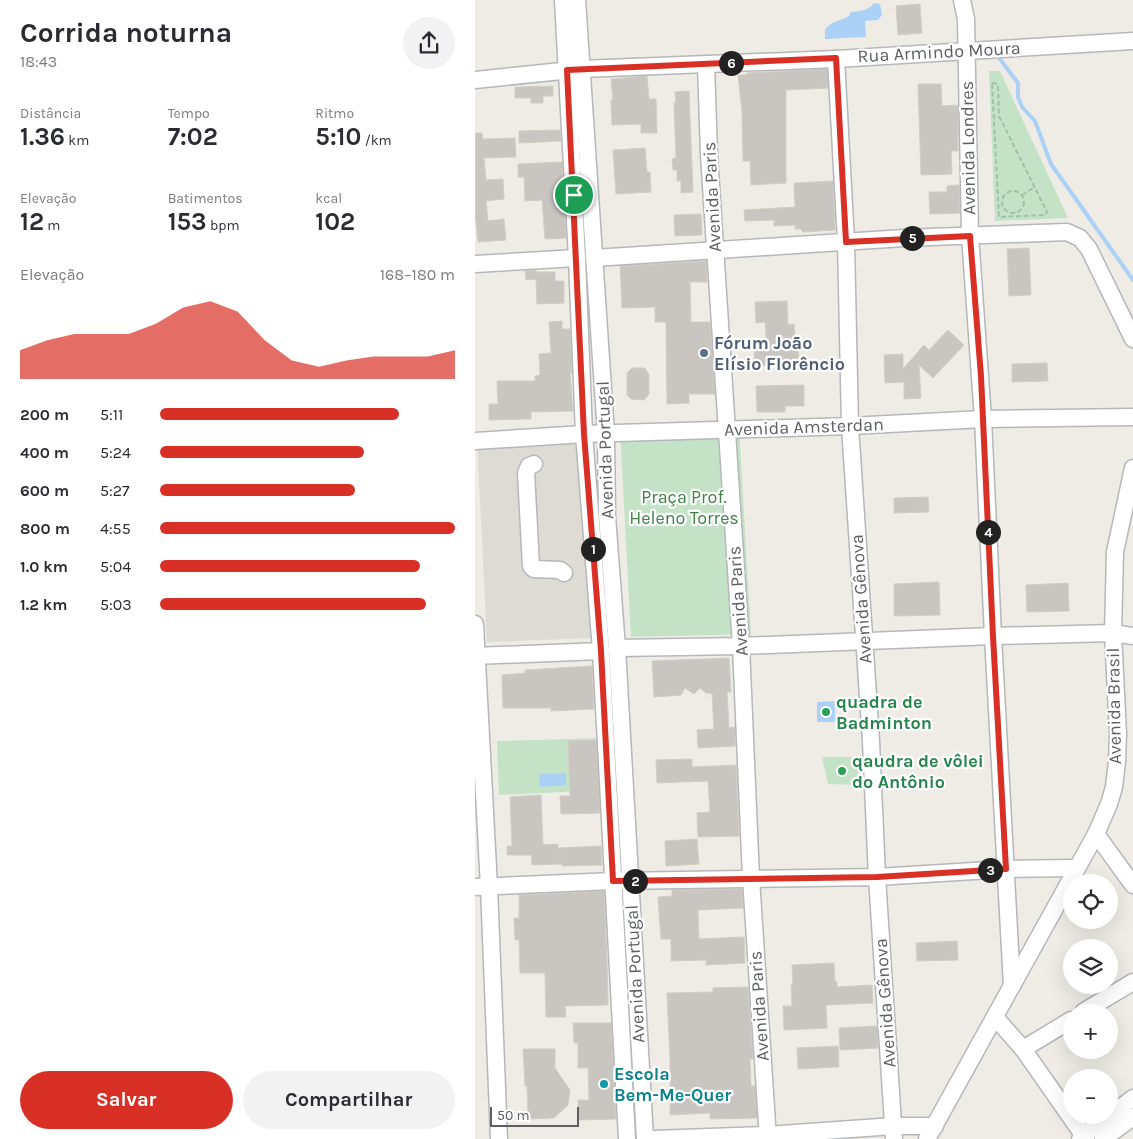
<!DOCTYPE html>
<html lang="pt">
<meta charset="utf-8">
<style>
body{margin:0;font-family:Karla,sans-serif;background:#f2f2f3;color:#2b2b33;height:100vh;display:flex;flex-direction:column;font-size:19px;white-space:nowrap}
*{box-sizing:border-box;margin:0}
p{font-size:16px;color:#7c7c81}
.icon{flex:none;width:28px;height:28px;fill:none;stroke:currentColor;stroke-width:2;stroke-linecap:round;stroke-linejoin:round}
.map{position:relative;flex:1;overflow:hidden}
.details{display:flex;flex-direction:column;background:#fff;width:475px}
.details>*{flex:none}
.buttons{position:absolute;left:588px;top:874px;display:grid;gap:10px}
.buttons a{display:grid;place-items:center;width:55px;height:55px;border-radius:50%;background:#fff;box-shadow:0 5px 20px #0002;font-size:25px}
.scale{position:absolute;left:15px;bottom:12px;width:89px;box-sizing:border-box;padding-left:5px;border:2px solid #5d5f64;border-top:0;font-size:14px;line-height:18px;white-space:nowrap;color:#5d5f64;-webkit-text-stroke:4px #fff;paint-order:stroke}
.pin{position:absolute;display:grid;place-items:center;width:42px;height:42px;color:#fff;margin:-21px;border:2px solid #fff;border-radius:50%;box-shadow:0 1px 5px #0007}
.km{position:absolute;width:25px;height:25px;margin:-12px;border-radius:50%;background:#222;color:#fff;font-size:14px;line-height:25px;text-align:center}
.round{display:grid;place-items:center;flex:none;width:52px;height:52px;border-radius:26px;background:#f2f2f3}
.overview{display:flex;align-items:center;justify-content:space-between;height:85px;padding:0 20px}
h1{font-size:28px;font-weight:700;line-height:38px}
.metrics{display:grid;grid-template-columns:repeat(3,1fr);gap:8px;height:85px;padding:5px 20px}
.metrics div{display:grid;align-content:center}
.metrics b{font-size:25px;font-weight:700}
.metrics small{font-size:14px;font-weight:400}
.metrics p{font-size:14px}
.chart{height:140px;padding:10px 20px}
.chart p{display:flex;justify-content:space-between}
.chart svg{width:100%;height:90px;margin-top:5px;fill:#d93025;opacity:.7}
.cta{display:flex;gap:10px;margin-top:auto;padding:10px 20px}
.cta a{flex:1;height:58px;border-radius:30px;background:#d93025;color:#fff;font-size:20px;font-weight:700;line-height:58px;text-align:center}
.cta a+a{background:#f2f2f3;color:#2b2b33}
ul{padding:0 20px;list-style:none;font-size:16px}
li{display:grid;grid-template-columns:80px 60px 1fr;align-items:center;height:38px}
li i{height:12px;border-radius:6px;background:#d93025}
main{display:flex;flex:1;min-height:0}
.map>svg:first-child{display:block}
.education{fill:#dddbd3}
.green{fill:#c4e3c6}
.water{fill:#acd1f6}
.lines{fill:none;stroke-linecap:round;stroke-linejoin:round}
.stream{stroke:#acd1f6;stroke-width:4}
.building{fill:#c9c6c2;stroke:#d2cec4}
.minor-casing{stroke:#b5b7ba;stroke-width:19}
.path{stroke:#9ec3ab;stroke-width:2;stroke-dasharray:5 2.5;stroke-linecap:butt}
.minor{stroke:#fff;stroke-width:16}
.route-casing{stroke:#fff;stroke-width:10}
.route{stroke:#d93025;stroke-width:6}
.service-dot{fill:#5c6f8a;stroke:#fff;stroke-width:2}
.leisure-dot{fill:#2e9e5b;stroke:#fff;stroke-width:2}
.culture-dot{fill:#0f9aa8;stroke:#fff;stroke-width:2}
.labels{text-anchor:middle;stroke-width:4.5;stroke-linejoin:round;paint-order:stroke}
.street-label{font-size:18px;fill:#5d5f64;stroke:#fff}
.service-label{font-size:18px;font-weight:bold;fill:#4e5e75;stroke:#fff;text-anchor:start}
.park-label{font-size:18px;fill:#3e8145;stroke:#fff}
.leisure-label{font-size:18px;font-weight:bold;fill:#27864d;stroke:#fff;text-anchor:start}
.culture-label{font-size:18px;font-weight:bold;fill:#0d838f;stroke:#fff;text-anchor:start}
</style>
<main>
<section class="details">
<div class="overview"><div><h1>Corrida noturna</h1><p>18:43</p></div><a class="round"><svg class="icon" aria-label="share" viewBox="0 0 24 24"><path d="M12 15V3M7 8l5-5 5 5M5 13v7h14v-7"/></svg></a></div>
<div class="metrics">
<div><p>Distância</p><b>1.36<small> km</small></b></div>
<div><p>Tempo</p><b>7:02</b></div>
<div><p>Ritmo</p><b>5:10<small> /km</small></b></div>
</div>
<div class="metrics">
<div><p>Elevação</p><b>12<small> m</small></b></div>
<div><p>Batimentos</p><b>153<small> bpm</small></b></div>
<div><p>kcal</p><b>102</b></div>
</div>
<div class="chart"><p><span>Elevação</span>168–180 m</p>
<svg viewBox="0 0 160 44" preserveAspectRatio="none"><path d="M0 44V30L10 25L20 22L30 22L40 22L50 17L60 9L70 6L80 11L90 25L100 35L110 38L120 35L130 33L140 33L150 33L160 30V44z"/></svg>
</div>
<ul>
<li><b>200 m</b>5:11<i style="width:81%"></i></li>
<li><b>400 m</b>5:24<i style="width:69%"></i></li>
<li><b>600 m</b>5:27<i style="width:66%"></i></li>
<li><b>800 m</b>4:55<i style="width:100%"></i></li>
<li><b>1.0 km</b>5:04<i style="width:88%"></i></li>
<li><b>1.2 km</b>5:03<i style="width:90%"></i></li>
</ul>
<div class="cta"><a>Salvar</a><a>Compartilhar</a></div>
</section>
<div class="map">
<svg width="658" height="1139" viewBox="0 0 658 1139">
<rect width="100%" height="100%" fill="#eeece5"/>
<path class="education" d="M 112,434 L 121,638 L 12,642 L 2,440 Z"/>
<g class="green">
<path d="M 514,71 L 525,71 L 593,218 L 520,221 Z"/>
<path d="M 264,427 L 276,634 L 156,637 L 145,431 Z"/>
<path d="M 130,738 L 133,790 L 24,795 L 22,741 Z"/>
<path d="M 347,757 L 385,757 L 384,785 L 353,784 Z"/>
</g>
<g class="water">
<path d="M 399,3 L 405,4 L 407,15 L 403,20 L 390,21 L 391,37 L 350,39 L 350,30 C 355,21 366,21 374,16 L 376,12 C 385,11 393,11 399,3 Z"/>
<path d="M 360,701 L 360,722 L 342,722 L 342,702 Z"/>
<path d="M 91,773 L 91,785 L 65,787 L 64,774 Z"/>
</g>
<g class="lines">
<path class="stream" d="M 524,58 L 543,83 L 543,97 L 547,107 L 560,121 L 576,164 L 658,280"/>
</g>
<g class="building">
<path d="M 445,4 L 447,33 L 423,35 L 421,6 Z"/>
<path d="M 352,69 L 353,88 L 311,90 L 311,183 L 276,185 L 275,161 L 268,161 L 267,112 L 263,75 L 272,75 L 272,73 Z"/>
<path d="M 172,76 L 174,99 L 181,99 L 182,133 L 166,133 L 166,124 L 137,125 L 136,100 L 138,100 L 136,79 Z"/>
<path d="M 443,84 L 466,84 L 467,106 L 483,105 L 483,151 L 476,151 L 477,174 L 446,175 Z"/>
<path d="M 78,86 L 78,96 L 68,96 L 68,103 L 56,103 L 56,98 L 40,98 L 40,87 Z"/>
<path d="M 214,91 L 218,192 L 206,193 L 206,181 L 202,181 L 202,170 L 198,170 L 197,159 L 201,158 L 199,102 L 201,102 L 200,92 Z"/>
<path d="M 85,130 L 86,141 L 44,143 L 44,131 Z"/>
<path d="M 0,133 L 7,133 L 8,139 L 40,138 L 41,157 L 9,158 L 11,180 L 28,179 L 29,199 L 11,201 L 13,221 L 29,219 L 31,240 L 3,242 L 0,214 Z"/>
<path d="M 170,148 L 172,172 L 175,172 L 176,192 L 141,194 L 138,150 Z"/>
<path d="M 87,162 L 91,238 L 70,239 L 67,200 L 50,201 L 49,177 L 43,177 L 43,164 Z"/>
<path d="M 358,181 L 360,230 L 328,232 L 326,229 L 320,229 L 320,225 L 299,226 L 299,220 L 270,221 L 269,210 L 320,207 L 319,183 Z"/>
<path d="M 484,185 L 485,213 L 455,214 L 454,192 L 472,192 L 472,186 Z"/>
<path d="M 226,214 L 227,235 L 200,236 L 199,215 Z"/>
<path d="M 554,248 L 556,295 L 534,296 L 532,249 Z"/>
<path d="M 231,261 L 232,282 L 215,282 L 216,322 L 235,322 L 240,394 L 214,394 L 214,403 L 192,404 L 191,322 L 180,322 L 180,307 L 147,308 L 145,266 Z"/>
<path d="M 61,270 L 61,272 L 80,272 L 80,281 L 89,281 L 89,303 L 62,304 L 61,279 L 51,280 L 50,271 Z"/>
<path d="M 312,301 L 313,325 L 319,324 L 321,345 L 323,345 L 324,363 L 280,366 L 279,347 L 292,347 L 290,322 L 281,323 L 280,302 Z"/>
<path d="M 87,321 L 87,329 L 95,329 L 97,373 L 95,373 L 98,411 L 56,412 L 56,419 L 14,420 L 14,404 L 23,404 L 22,381 L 60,381 L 60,376 L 65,375 L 64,354 L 76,353 L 74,322 Z"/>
<path d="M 473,330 L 489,345 L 458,378 L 444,365 L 446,398 L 429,399 L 429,382 L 410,383 L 409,355 L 428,354 L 428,369 L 449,345 L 454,350 Z"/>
<path d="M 572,363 L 573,381 L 537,382 L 537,364 Z"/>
<path d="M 157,368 L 170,368 L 174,375 L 174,394 L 169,400 L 156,399 L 152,395 L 152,373 Z"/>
<path d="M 329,385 L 329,406 L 310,406 L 310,412 L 282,412 L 281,386 Z"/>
<path d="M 453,497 L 454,512 L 419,513 L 419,498 Z"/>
<path d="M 464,582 L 465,615 L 419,616 L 419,584 Z"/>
<path d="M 593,583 L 594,611 L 552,612 L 551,585 Z"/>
<path d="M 254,658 L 256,692 L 252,692 L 254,728 L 260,727 L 260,746 L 223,748 L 222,730 L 239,729 L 237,693 L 231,693 L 225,688 L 219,694 L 210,688 L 206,695 L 179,697 L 177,661 Z"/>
<path d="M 117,666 L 119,709 L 76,711 L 76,708 L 28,708 L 27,675 L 50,673 L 50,670 Z"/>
<path d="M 121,740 L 125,813 L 86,814 L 85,796 L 95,796 L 93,741 Z"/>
<path d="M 217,759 L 217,767 L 261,765 L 264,836 L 223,837 L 222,813 L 235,812 L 233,781 L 182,783 L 181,760 Z"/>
<path d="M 66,795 L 68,845 L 83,844 L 83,848 L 126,846 L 127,865 L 87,866 L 87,864 L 57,865 L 56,855 L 32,855 L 32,846 L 37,846 L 35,797 Z"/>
<path d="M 222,839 L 224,864 L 191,866 L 190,841 Z"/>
<path d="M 267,889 L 268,908 L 223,910 L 224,939 L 269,937 L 270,963 L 231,965 L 231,960 L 196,961 L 196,939 L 186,939 L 183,897 L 197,896 L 197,890 Z"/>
<path d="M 129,891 L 132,959 L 133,1005 L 90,1006 L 91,1017 L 71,1017 L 70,973 L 45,973 L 44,940 L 40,940 L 39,918 L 44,918 L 44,895 Z"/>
<path d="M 482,941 L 483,960 L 442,961 L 441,943 Z"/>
<path d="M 359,963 L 360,982 L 362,982 L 362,987 L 397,985 L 398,1003 L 351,1005 L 352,1028 L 309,1030 L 308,1006 L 317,1006 L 316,985 L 318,985 L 317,965 Z"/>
<path d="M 273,987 L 278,1059 L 275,1059 L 276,1086 L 280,1086 L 282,1118 L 235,1119 L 235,1113 L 195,1115 L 195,1061 L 192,993 L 238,992 L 238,988 Z"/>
<path d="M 98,1023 L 136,1023 L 141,1119 L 104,1120 L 103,1100 L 114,1100 L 113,1068 L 103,1068 L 103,1043 L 99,1043 Z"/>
<path d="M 402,1026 L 403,1048 L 365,1050 L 364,1028 Z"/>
<path d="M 363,1046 L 364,1067 L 323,1069 L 322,1048 Z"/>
<path d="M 48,1049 L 80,1049 L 80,1068 L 95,1090 L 93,1105 L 79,1118 L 53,1119 L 52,1086 L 50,1086 Z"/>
</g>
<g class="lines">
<g class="minor-casing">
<g id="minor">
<path d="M 88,0 L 102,258 L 109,434 L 126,651 L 152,1139"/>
<path d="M 102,0 L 131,434 L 132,516 L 142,648 L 170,1139"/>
<path d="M 487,0 L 491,19 L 495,235 L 508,419 L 518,636 L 537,986"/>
<path d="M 361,59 L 371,242 L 375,426 L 396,741 L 402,877 L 419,1139"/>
<path d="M 231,64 L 234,155 L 266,646 L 276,878 L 293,1139"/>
<path d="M 0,80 L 106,69 L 361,59 L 658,41"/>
<path d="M 119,258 L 429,238 L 592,232 L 605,238 L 614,249 L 658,339"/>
<path d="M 0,264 L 102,258"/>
<path d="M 0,441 L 109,434 L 375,426 L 508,419 L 658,417"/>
<path d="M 59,464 L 54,466 L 51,473 L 56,566 L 59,569 L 85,570 L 89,573"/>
<path d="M 0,624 L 14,887 L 24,1139"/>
<path d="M 142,648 L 266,646 L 518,636 L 638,633 L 658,636"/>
<path d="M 0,656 L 126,651"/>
<path d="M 621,834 L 658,885"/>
<path d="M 0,887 L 138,881 L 402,877 L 531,869 L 601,868"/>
<path d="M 608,1012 L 658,982"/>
<path d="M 520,1017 L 548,1049 L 611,1139"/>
<path d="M 548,1049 L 596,1020"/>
<path d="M 179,1139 L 292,1135 L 419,1126 L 460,1126"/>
<path d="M 452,1139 L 621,834 L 634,804 L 639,787 L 642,762 L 643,734 L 638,633 L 640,552 L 658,468"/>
<path d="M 605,1139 L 658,1098"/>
<path d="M 628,1139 L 658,1117"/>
</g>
</g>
<g class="path">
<path d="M 517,83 L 519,83 L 523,85 L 524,116 L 572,212 L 570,215 L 524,217 Z"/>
<circle cx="538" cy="202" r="11"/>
<path d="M 547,195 L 560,187"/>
</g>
<use href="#minor" class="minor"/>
</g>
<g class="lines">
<g class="route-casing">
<path id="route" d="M 361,58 L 371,242 L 495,236 L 506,376 L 518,636 L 531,869 L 402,877 L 138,881 L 126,651 L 109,434 L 92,70 Z"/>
</g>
<use href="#route" class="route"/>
</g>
<circle class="service-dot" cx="229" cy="353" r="5"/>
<g class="leisure-dot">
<circle cx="351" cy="712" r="5"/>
<circle cx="367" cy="771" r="5"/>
</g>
<circle class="culture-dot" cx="129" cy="1084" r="5"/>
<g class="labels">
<g class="street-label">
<text transform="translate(464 52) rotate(-3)" y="6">Rua Armindo Moura</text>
<text transform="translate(493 148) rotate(-91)" y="6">Avenida Londres</text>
<text transform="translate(237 197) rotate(-93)" y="6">Avenida Paris</text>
<text transform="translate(329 427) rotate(-2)" y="6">Avenida Amsterdan</text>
<text transform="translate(130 450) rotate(-92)" y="6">Avenida Portugal</text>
<text transform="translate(386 599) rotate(-94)" y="6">Avenida Gênova</text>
<text transform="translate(263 601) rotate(-94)" y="6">Avenida Paris</text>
<text transform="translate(639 706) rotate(-91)" y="6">Avenida Brasil</text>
<text transform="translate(160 974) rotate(-93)" y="6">Avenida Portugal</text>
<text transform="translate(410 1003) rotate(-94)" y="6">Avenida Gênova</text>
<text transform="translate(284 1006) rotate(-94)" y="6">Avenida Paris</text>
</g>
<g class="service-label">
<text x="239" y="349">Fórum João<tspan x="239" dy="21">Elísio Florêncio</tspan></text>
</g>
<g class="park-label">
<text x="209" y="503">Praça Prof.<tspan x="209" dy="21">Heleno Torres</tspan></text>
</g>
<g class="leisure-label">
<text x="361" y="708">quadra de<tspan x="361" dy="21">Badminton</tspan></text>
<text x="377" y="767">qaudra de vôlei<tspan x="377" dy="21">do Antônio</tspan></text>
</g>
<g class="culture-label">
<text x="139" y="1080">Escola<tspan x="139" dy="21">Bem-Me-Quer</tspan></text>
</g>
</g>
</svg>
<div class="buttons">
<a><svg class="icon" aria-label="locate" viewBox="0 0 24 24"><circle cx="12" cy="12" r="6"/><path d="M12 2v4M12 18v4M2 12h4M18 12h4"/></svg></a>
<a><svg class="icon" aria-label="layers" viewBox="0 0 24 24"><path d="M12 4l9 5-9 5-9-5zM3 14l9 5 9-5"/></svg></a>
<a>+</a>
<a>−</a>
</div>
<div class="scale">50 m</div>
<div class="pin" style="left:99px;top:195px;background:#1e9e55"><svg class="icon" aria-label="arrive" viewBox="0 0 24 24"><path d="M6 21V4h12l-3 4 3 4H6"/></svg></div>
<b class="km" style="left:118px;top:549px">1</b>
<b class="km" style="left:160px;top:881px">2</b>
<b class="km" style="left:515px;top:870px">3</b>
<b class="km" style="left:513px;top:532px">4</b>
<b class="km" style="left:437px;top:238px">5</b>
<b class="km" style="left:256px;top:63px">6</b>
</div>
</main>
